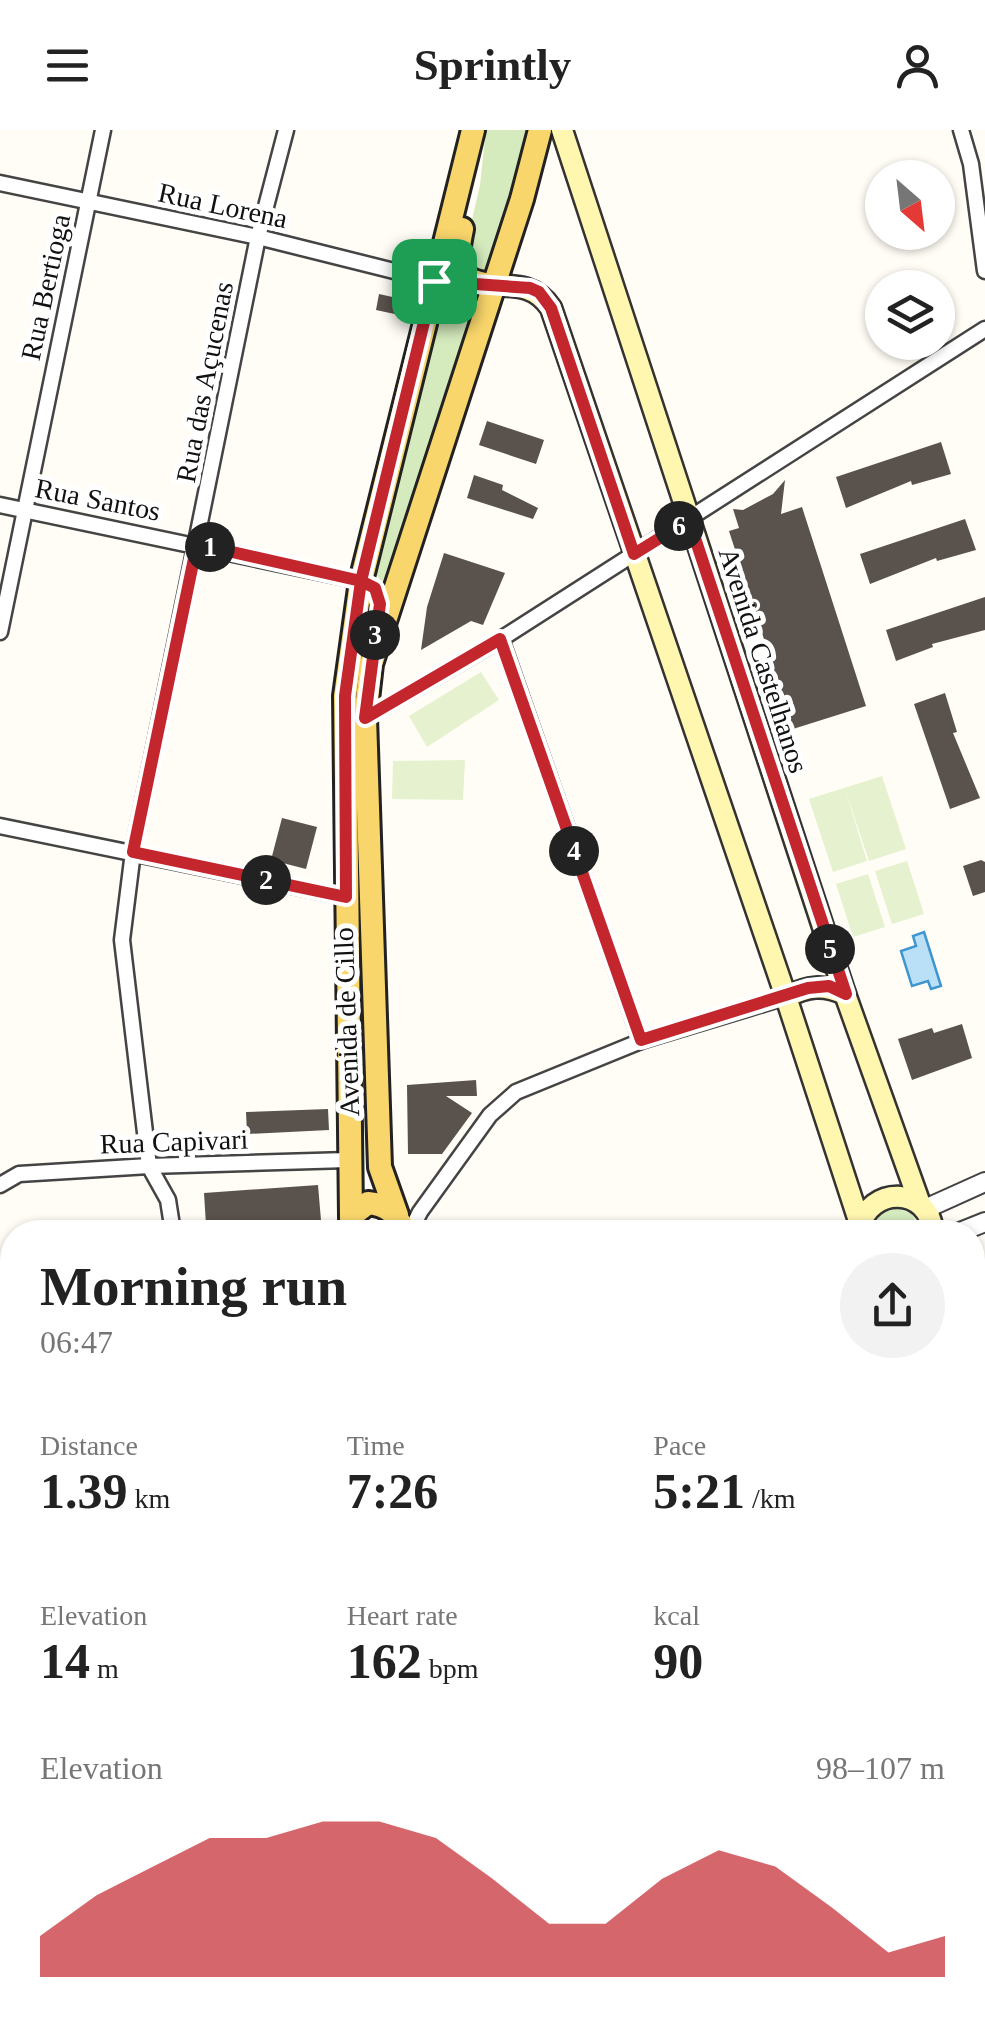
<!DOCTYPE html>
<meta charset="utf-8">
<style>
body{margin:0;font-family:Georgia,serif;background:#f2f2f2;color:#222;height:100vh;display:flex;flex-direction:column;font-size:38px;white-space:nowrap}
*{box-sizing:border-box;margin:0}
p{font-size:32px;color:#767676}
.icon{flex:none;width:55px;height:55px;fill:none;stroke:currentColor;stroke-width:2;stroke-linecap:round;stroke-linejoin:round}
.map{position:relative;flex:1;overflow:hidden}
.drawer{position:absolute;left:0px;top:1090px;width:985px;height:812px;display:flex;flex-direction:column;background:#fff;border-radius:40px 40px 0 0;box-shadow:0 2px 8px #0004}
.drawer>*{flex:none}
.needle{width:65px;rotate:152deg}
.fabs{position:absolute;left:865px;top:30px;display:grid;gap:20px}
.fabs a{display:grid;place-items:center;width:90px;height:90px;border-radius:50%;background:#fff;box-shadow:0 2px 8px #0004;font-size:50px}
.pin{position:absolute;display:grid;place-items:center;width:85px;height:85px;color:#fff;margin:-42px;border-radius:20px;box-shadow:0 5px 15px #0006}
.km{position:absolute;width:50px;height:50px;margin:-25px;border-radius:50%;background:#222;color:#fff;font-size:28px;line-height:50px;text-align:center}
.round{display:grid;place-items:center;flex:none;width:105px;height:105px;border-radius:52px;background:#f2f2f2}
.head{display:flex;align-items:center;justify-content:space-between;height:170px;padding:0 40px}
h1{font-size:55px;font-weight:700;line-height:75px}
.figures{display:grid;grid-template-columns:repeat(3,1fr);gap:15px;height:170px;padding:10px 40px}
.figures div{display:grid;align-content:center}
.figures b{font-size:50px;font-weight:700}
.figures small{font-size:28px;font-weight:400}
.figures p{font-size:28px}
.chart{height:280px;padding:20px 40px}
.chart p{display:flex;justify-content:space-between}
.chart svg{width:100%;height:180px;margin-top:10px;fill:#c4262e;opacity:.7}
header{display:flex;justify-content:space-between;align-items:center;height:130px;padding:0 40px;background:#fff;font-size:45px;font-weight:700}
.map>svg:first-child{display:block}
.green{fill:#d5ebbd}
.forest{fill:#b9dc9c}
.pitch{fill:#e6f2cf}
.water{fill:#b9e0f7;stroke:#3f96cf;stroke-width:2.5}
.building{fill:#5a524d}
.lines{fill:none;stroke-linecap:round;stroke-linejoin:round}
.minor-casing{stroke:#444;stroke-width:19}
.tertiary-casing{stroke:#444;stroke-width:22}
.secondary-casing{stroke:#333;stroke-width:25}
.primary-casing{stroke:#222;stroke-width:28}
.minor{stroke:#fff;stroke-width:14}
.tertiary{stroke:#fff;stroke-width:18}
.secondary{stroke:#fff6b0;stroke-width:20}
.primary{stroke:#f9d66b;stroke-width:22}
.route-casing{stroke:#fff;stroke-width:20}
.route{stroke:#c4262e;stroke-width:12}
.labels{text-anchor:middle;stroke-width:10;stroke-linejoin:round;paint-order:stroke}
.street-label{font-size:28px;fill:#111;stroke:#fff}
</style>
<header><svg class="icon" aria-label="menu" viewBox="0 0 24 24"><path d="M4 6h16M4 12h16M4 18h16"/></svg>Sprintly<svg class="icon" aria-label="person" viewBox="0 0 24 24"><circle cx="12" cy="8" r="4"/><path d="M4 21q1-7 8-7t8 7"/></svg></header>
<div class="map">
<svg width="985" height="1901" viewBox="0 0 985 1901">
<rect width="100%" height="100%" fill="#fffdf5"/>
<g class="green">
<path d="M 486,0 L 536,0 L 491,139 L 479,141 L 470,138 L 465,120 L 480,55 Z"/>
<path d="M 442,169 L 464,171 L 471,175 L 471,182 L 387,451 L 381,452 L 376,444 Z"/>
<path d="M 896,1078 L 912,1084 L 921,1102 L 870,1102 L 880,1084 Z"/>
<path d="M 985,1637 L 985,1708 L 973,1717 L 973,1641 Z"/>
</g>
<path class="forest" d="M 0,1190 L 12,1194 L 12,1259 L 0,1266 Z"/>
<g class="pitch">
<path d="M 481,542 L 499,570 L 427,617 L 409,586 Z"/>
<path d="M 465,630 L 463,670 L 392,669 L 393,631 Z"/>
<path d="M 882,646 L 906,719 L 869,731 L 845,659 L 867,731 L 833,742 L 809,669 Z"/>
<path d="M 907,731 L 924,784 L 892,794 L 875,741 Z"/>
<path d="M 868,744 L 885,797 L 853,807 L 836,754 Z"/>
</g>
<path class="water" d="M 924,802 L 941,856 L 931,859 L 928,851 L 912,856 L 901,821 L 916,816 L 913,806 Z"/>
<g class="building">
<path d="M 379,164 L 406,170 L 404,186 L 376,180 Z"/>
<path d="M 487,291 L 544,310 L 536,334 L 479,315 Z"/>
<path d="M 941,312 L 951,344 L 912,355 L 911,351 L 846,378 L 836,347 Z"/>
<path d="M 474,345 L 503,355 L 502,360 L 538,378 L 533,389 L 467,368 Z"/>
<path d="M 785,350 L 781,384 L 802,377 L 866,576 L 793,599 L 729,401 L 739,398 L 733,379 L 743,380 L 773,364 Z"/>
<path d="M 965,389 L 976,420 L 937,431 L 936,428 L 870,454 L 860,424 Z"/>
<path d="M 444,423 L 505,443 L 483,495 L 471,491 L 421,520 L 427,477 Z"/>
<path d="M 985,467 L 985,500 L 932,514 L 933,517 L 896,531 L 886,500 Z"/>
<path d="M 945,563 L 957,602 L 953,603 L 980,668 L 950,679 L 914,574 Z"/>
<path d="M 282,688 L 317,697 L 306,739 L 271,730 Z"/>
<path d="M 981,730 L 985,732 L 985,762 L 973,766 L 963,736 Z"/>
<path d="M 962,894 L 972,928 L 912,950 L 898,909 L 932,898 L 934,903 Z"/>
<path d="M 476,950 L 477,966 L 446,966 L 472,983 L 442,1024 L 408,1024 L 407,955 Z"/>
<path d="M 328,979 L 329,1000 L 247,1004 L 246,982 Z"/>
<path d="M 318,1055 L 322,1102 L 253,1102 L 252,1093 L 206,1095 L 204,1063 Z"/>
</g>
<g class="lines">
<g class="minor-casing">
<g id="minor">
<path d="M 961,0 L 971,34 L 985,141"/>
<path d="M 0,53 L 258,107 L 434,151"/>
<path d="M 0,375 L 361,451"/>
<path d="M 0,502 L 103,0"/>
<path d="M 501,509 L 641,911"/>
<path d="M 365,588 L 501,509 L 985,199"/>
<path d="M 0,696 L 346,767"/>
<path d="M 0,1055 L 19,1044 L 149,1036 L 348,1030"/>
<path d="M 173,1102 L 168,1070 L 149,1036 L 122,810 L 133,722 L 258,107 L 286,0"/>
<path d="M 410,1102 L 420,1082 L 490,985 L 516,962 L 641,911 L 786,867"/>
<path d="M 0,1141 L 7,1181"/>
<path d="M 0,1287 L 12,1280"/>
<path d="M 0,1542 L 12,1542"/>
<path d="M 972,1625 L 985,1621"/>
<path d="M 0,1850 L 12,1850"/>
<path d="M 34,1890 L 34,1901"/>
<path d="M 203,1901 L 203,1890"/>
<path d="M 709,1901 L 709,1890"/>
</g>
</g>
<g class="tertiary-casing">
<g id="tertiary">
<path d="M 925,1079 L 985,1052"/>
<path d="M 960,1102 L 985,1092"/>
<path d="M 972,1742 L 985,1734"/>
<path d="M 858,1890 L 859,1901"/>
</g>
</g>
<g class="secondary-casing">
<g id="secondary">
<path d="M 562,0 L 845,864 L 920,1074"/>
<path d="M 493,155 C 519,156 536,156 551,178 L 786,867 L 860,1094"/>
<path d="M 786,867 C 808,856 823,854 845,864"/>
<path d="M 859,1099 C 869,1055 929,1056 933,1102"/>
<path d="M 972,1241 L 985,1277"/>
<path d="M 972,1453 L 985,1490"/>
</g>
</g>
<g class="primary-casing">
<g id="primary">
<path d="M 462,99 C 455,132 453,152 493,155"/>
<path d="M 397,1085 L 380,1037 L 365,588 L 371,534 L 522,69 L 540,0"/>
<path d="M 351,1086 L 345,566 L 361,451 L 473,0"/>
<path d="M 352,1102 L 351,1086 L 368,1073 C 389,1075 396,1084 405,1102"/>
<path d="M 391,1901 L 391,1890"/>
<path d="M 412,1901 L 412,1890"/>
</g>
</g>
<use href="#minor" class="minor"/>
<use href="#tertiary" class="tertiary"/>
<use href="#secondary" class="secondary"/>
<use href="#primary" class="primary"/>
</g>
<g class="lines">
<g class="route-casing">
<path id="route" d="M 434,151 L 361,451 L 197,414 L 133,722 L 346,767 L 345,566 L 361,451 L 375,458 L 380,474 L 365,588 L 500,509 L 641,910 L 808,858 L 829,856 L 846,864 L 689,390 L 634,424 L 551,178 L 539,162 L 530,158 L 434,151"/>
</g>
<use href="#route" class="route"/>
</g>
<g class="labels">
<g class="street-label">
<text transform="translate(223 75) rotate(12)" y="10">Rua Lorena</text>
<text transform="translate(45 157) rotate(-78)" y="10">Rua Bertioga</text>
<text transform="translate(204 252) rotate(-79)" y="10">Rua das Açucenas</text>
<text transform="translate(98 369) rotate(11)" y="10">Rua Santos</text>
<text transform="translate(764 530) rotate(72)" y="10">Avenida Castelhanos</text>
<text transform="translate(346 892) rotate(-92)" y="10">Avenida de Cillo</text>
<text transform="translate(174 1011) rotate(-2)" y="10">Rua Capivari</text>
</g>
</g>
</svg>
<div class="fabs">
<a><svg class="needle" viewBox="-14 -14 28 28"><path d="M0-13l5 13h-10z" fill="#e53935"/><path d="M0 13l5-13h-10z" fill="#767676"/></svg></a>
<a><svg class="icon" aria-label="layers" viewBox="0 0 24 24"><path d="M12 4l9 5-9 5-9-5zM3 14l9 5 9-5"/></svg></a>
</div>
<div class="pin" style="left:434px;top:151px;background:#1e9e55"><svg class="icon" aria-label="arrive" viewBox="0 0 24 24"><path d="M6 21V4h12l-3 4 3 4H6"/></svg></div>
<b class="km" style="left:210px;top:417px">1</b>
<b class="km" style="left:266px;top:750px">2</b>
<b class="km" style="left:375px;top:505px">3</b>
<b class="km" style="left:574px;top:721px">4</b>
<b class="km" style="left:830px;top:819px">5</b>
<b class="km" style="left:679px;top:396px">6</b>
<section class="drawer">
<div class="head"><div><h1>Morning run</h1><p>06:47</p></div><a class="round"><svg class="icon" aria-label="share" viewBox="0 0 24 24"><path d="M12 15V3M7 8l5-5 5 5M5 13v7h14v-7"/></svg></a></div>
<div class="figures">
<div><p>Distance</p><b>1.39<small> km</small></b></div>
<div><p>Time</p><b>7:26</b></div>
<div><p>Pace</p><b>5:21<small> /km</small></b></div>
</div>
<div class="figures">
<div><p>Elevation</p><b>14<small> m</small></b></div>
<div><p>Heart rate</p><b>162<small> bpm</small></b></div>
<div><p>kcal</p><b>90</b></div>
</div>
<div class="chart"><p><span>Elevation</span>98–107 m</p>
<svg viewBox="0 0 160 44" preserveAspectRatio="none"><path d="M0 44V34L10 24L20 17L30 10L40 10L50 6L60 6L70 10L80 20L90 31L100 31L110 20L120 13L130 17L140 27L150 38L160 34V44z"/></svg>
</div>
</section>
</div>
